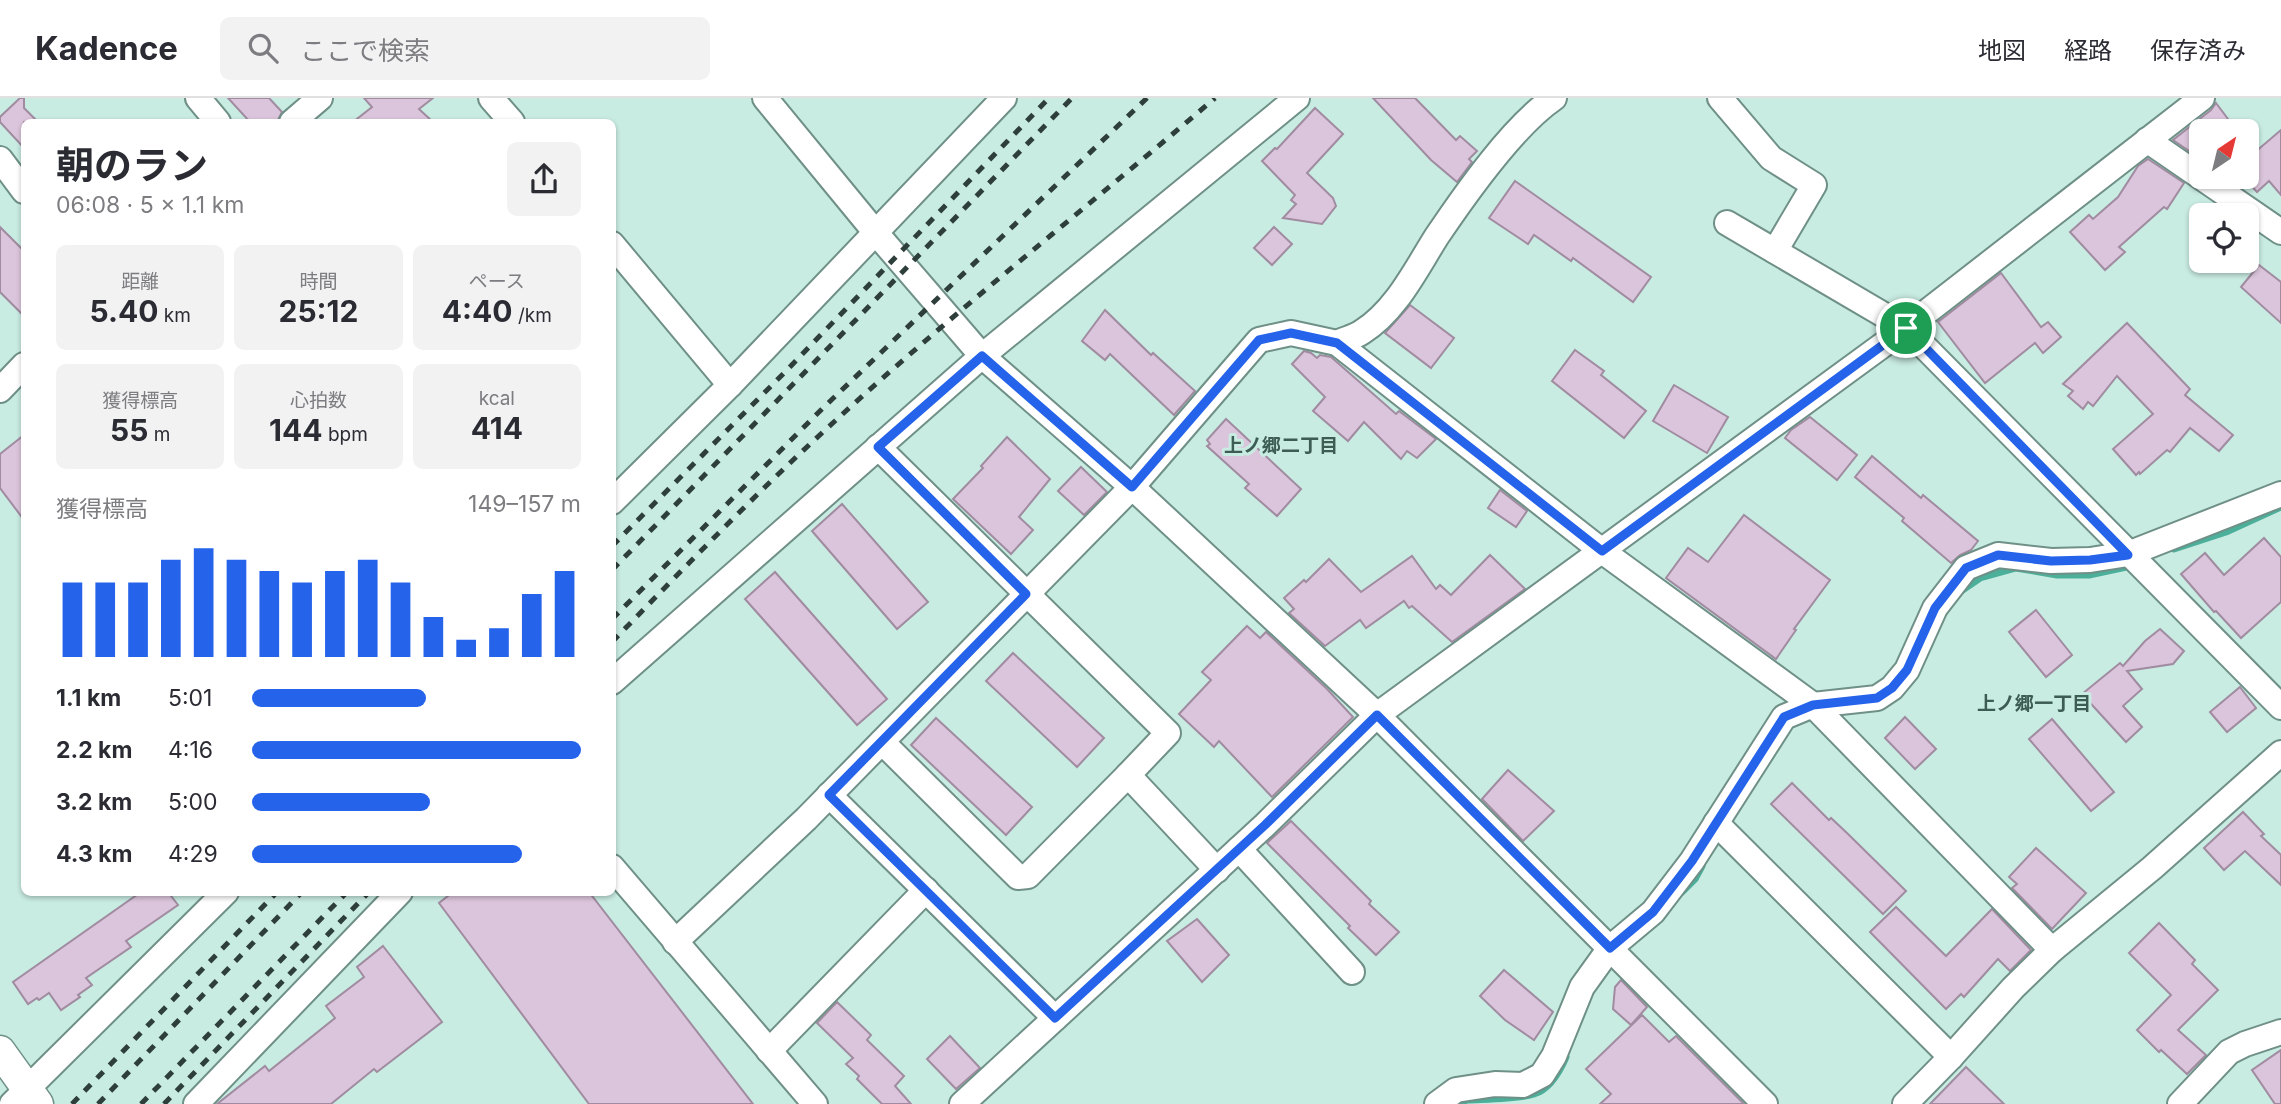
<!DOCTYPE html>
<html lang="ja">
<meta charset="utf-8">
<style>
body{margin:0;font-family:Inter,"Noto Sans JP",sans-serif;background:#f2f2f3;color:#2b2b33;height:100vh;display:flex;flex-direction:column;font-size:26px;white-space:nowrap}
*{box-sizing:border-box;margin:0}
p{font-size:23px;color:#7c7c81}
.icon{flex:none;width:38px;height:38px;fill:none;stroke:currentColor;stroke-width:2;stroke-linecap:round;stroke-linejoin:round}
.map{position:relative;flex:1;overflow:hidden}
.side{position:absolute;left:21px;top:21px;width:595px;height:777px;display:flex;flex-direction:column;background:#fff;border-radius:10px;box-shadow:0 2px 5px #0004}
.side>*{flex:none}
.needle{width:46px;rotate:35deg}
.buttons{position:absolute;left:2189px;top:21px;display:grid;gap:14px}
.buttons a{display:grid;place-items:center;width:70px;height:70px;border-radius:10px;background:#fff;box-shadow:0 2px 5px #0004;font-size:35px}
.pin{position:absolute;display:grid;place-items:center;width:60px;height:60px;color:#fff;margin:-30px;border:4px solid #fff;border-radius:50%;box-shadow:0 2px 7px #0007}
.round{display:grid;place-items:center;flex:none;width:74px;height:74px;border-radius:10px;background:#f2f2f3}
.head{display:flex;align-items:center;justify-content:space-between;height:119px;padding:0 35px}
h1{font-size:38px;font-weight:700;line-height:52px}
.stats{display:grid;grid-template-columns:repeat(3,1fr);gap:10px;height:119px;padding:7px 35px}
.stats div{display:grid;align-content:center;border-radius:10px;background:#f2f2f3;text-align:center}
.stats b{font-size:30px;font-weight:700}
.stats small{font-size:19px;font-weight:400}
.stats p{font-size:19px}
.chart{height:196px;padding:14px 35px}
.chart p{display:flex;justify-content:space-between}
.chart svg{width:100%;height:126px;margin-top:7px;stroke:#2563eb;stroke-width:6}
ul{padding:0 35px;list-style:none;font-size:23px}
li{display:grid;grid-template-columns:112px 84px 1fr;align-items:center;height:52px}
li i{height:18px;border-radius:9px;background:#2563eb}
header{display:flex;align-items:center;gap:42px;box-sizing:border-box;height:98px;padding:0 35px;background:#fff;border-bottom:2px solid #e1e1e2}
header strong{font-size:33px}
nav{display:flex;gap:38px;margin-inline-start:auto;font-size:24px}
.search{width:490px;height:63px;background:#f2f2f3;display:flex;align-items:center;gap:18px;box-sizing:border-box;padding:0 24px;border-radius:10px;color:#7c7c81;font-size:26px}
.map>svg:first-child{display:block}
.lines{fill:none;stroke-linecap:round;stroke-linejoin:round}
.stream{stroke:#4baf9a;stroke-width:7}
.building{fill:#dbc5dc;stroke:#a08ba0;stroke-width:2}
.minor-casing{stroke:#6f9087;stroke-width:28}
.major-casing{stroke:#6f9087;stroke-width:33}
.minor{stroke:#fff;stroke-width:24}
.major{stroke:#fff;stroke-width:30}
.rail{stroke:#2e3e3b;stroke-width:5;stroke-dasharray:9 9;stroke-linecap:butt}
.route-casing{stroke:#fff;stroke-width:14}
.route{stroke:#2563eb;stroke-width:9}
.labels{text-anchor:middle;stroke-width:6;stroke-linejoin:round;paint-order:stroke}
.neighbourhood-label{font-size:19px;font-weight:bold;fill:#3c5c54;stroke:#c8ebe2}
</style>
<header>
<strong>Kadence</strong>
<div class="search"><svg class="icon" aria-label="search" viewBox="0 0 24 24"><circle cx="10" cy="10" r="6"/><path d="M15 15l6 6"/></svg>ここで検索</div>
<nav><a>地図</a><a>経路</a><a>保存済み</a></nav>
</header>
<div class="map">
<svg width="2281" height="1006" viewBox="0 0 2281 1006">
<rect width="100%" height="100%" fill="#c8ebe2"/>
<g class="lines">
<g class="stream">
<path d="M 2174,451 L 2226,434 L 2281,409"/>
<path d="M 1961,493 L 1980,480 L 2016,470 L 2057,477 L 2089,477 L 2131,468"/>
<path d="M 1682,794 L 1695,781 L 1702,768"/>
<path d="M 1457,1006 L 1467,1002 C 1483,1001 1520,1001 1534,996 C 1550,991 1560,973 1566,959"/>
</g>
</g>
<g class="building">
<path d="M 20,0 L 24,0 L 24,10 L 38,24 L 24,24 L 24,50 L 0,24 L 0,19 Z"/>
<path d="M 228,0 L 269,0 L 282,14 L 277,24 L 250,24 Z"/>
<path d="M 364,0 L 433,0 L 419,11 L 433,24 L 353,24 L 372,9 Z"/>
<path d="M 1373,0 L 1415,0 L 1456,42 L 1460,38 L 1477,53 L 1469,61 L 1472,64 L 1457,84 L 1431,62 Z"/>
<path d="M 2216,5 L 2237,33 L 2205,33 L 2202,30 L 2201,61 L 2173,42 L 2211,12 Z"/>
<path d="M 1315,10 L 1343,36 L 1307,75 L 1333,100 L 1336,108 L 1322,126 L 1283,120 L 1296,106 L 1291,102 L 1295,97 L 1262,63 L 1275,50 L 1277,51 Z"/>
<path d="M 2281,32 L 2281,97 L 2269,83 L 2257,94 L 2247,83 L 2247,61 Z"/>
<path d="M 2148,61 L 2184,85 L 2167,111 L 2164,109 L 2119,149 L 2125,154 L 2105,172 L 2070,134 L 2089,117 L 2093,121 L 2118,99 L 2138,68 Z"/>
<path d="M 1515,83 L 1651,179 L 1633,204 L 1573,160 L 1571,163 L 1534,137 L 1528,146 L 1489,120 Z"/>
<path d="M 0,129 L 24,153 L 24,218 L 0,194 Z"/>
<path d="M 1274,129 L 1292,146 L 1272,167 L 1254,150 Z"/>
<path d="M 2259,167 L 2281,184 L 2281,225 L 2241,189 Z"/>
<path d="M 2001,175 L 2041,229 L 2048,224 L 2061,239 L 2043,255 L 2035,245 L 1985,285 L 1938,224 Z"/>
<path d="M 1410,207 L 1454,240 L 1431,270 L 1385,235 Z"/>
<path d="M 1105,212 L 1151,257 L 1153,255 L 1195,293 L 1174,317 L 1110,256 L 1105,262 L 1082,243 Z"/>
<path d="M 2127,225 L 2190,291 L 2185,297 L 2233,337 L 2219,353 L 2190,330 L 2170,354 L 2167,352 L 2140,376 L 2139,374 L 2136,377 L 2113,351 L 2153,316 L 2117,278 L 2093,308 L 2088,304 L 2083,311 L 2068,298 L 2073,293 L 2063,286 Z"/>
<path d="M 1575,252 L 1604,273 L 1601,277 L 1646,313 L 1624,340 L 1552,283 Z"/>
<path d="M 1304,253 L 1311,255 L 1317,260 L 1320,257 L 1331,259 L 1396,316 L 1399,313 L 1436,341 L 1417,360 L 1407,353 L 1401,361 L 1364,324 L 1348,343 L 1313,313 L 1325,299 L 1292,266 Z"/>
<path d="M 1674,287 L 1728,319 L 1707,355 L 1653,323 Z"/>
<path d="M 1810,319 L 1857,357 L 1837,382 L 1785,340 L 1791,332 Z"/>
<path d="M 1226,321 L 1301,391 L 1277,418 L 1245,390 L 1249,386 L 1207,348 L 1210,346 L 1207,342 Z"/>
<path d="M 24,337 L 24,422 L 0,390 L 0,356 Z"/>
<path d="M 1007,339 L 1050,381 L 1019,419 L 1033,432 L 1011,456 L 953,401 L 983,370 L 981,368 Z"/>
<path d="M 1872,358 L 1921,400 L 1923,397 L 1978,443 L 1971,452 L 1960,457 L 1951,465 L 1902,423 L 1904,420 L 1855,379 Z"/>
<path d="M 1081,369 L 1107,394 L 1084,417 L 1058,393 Z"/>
<path d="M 1500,392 L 1527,413 L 1516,429 L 1488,410 Z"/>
<path d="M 842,406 L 928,504 L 897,531 L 812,433 Z"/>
<path d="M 1744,417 L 1830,482 L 1794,531 L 1796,532 L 1776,561 L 1666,480 L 1688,450 L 1708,464 Z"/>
<path d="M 2264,440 L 2281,459 L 2281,504 L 2241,540 L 2216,513 L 2214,514 L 2181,476 L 2205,455 L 2224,477 Z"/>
<path d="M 1490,457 L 1525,491 L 1452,544 L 1412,508 L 1409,510 L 1404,503 L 1366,530 L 1360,522 L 1325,548 L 1289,515 L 1294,511 L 1284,500 L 1304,482 L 1306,484 L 1329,461 L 1361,494 L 1412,458 L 1436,491 L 1440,487 L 1451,497 Z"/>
<path d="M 775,474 L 887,601 L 857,627 L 745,501 Z"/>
<path d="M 2036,512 L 2072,557 L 2046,579 L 2009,534 Z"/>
<path d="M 1247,528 L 1260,540 L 1266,534 L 1327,591 L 1353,619 L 1272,699 L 1219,643 L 1214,649 L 1179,616 L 1211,582 L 1202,574 Z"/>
<path d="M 2160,531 L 2184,553 L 2173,566 L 2127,573 L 2142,591 L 2123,608 L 2142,629 L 2126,644 L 2082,596 L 2120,565 L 2123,568 L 2145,543 Z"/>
<path d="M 1013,555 L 1104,640 L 1077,669 L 986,583 Z"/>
<path d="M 2240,589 L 2256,610 L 2227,634 L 2210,614 Z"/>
<path d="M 1905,619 L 1936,651 L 1915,671 L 1885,640 Z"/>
<path d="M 936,620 L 1032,709 L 1006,737 L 911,647 Z"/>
<path d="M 2052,621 L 2114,694 L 2091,713 L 2029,641 Z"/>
<path d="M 1508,672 L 1554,713 L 1523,743 L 1482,701 Z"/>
<path d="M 1792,685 L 1829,722 L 1831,720 L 1848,736 L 1906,793 L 1883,816 L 1771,706 Z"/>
<path d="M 2243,714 L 2264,736 L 2261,738 L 2281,757 L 2281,787 L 2245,753 L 2224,772 L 2204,750 Z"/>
<path d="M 1291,723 L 1371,803 L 1369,806 L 1399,834 L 1376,857 L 1348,830 L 1350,828 L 1267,745 Z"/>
<path d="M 2036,750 L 2086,795 L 2052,831 L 2012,790 L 2017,786 L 2009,779 Z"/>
<path d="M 141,794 L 168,794 L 178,807 L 126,843 L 131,849 L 86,880 L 92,887 L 78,897 L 80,899 L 61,912 L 49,895 L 39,902 L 37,900 L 28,906 L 13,884 Z"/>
<path d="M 453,794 L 589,794 L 753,1006 L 589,1006 L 439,805 Z"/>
<path d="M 1896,809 L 1946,858 L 1992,811 L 2031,852 L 2010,873 L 1998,861 L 1964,899 L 1961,896 L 1946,911 L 1870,834 Z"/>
<path d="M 1197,821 L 1229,857 L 1202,884 L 1167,843 Z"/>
<path d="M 2159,825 L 2195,862 L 2192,866 L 2218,892 L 2178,932 L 2206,957 L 2187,976 L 2161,952 L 2159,954 L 2137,932 L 2171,897 L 2129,855 Z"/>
<path d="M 383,848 L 442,924 L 377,974 L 374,971 L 331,1006 L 217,1006 L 265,968 L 269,973 L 335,920 L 326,908 L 364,879 L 357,869 Z"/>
<path d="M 1504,872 L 1553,914 L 1534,942 L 1505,922 L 1480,898 Z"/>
<path d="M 1621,882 L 1647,909 L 1631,927 L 1613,911 L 1615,889 Z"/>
<path d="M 837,904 L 871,937 L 867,942 L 904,978 L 895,988 L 911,1006 L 882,1006 L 857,981 L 859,978 L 846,966 L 853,960 L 817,925 Z"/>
<path d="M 1642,917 L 1669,944 L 1676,938 L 1744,1006 L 1600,1006 L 1611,996 L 1586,971 Z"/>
<path d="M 950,938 L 980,970 L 956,991 L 927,961 Z"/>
<path d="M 2281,952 L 2281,1006 L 2275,1006 L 2252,972 Z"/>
<path d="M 1966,969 L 2004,1006 L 1930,1006 Z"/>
</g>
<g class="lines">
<g class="minor-casing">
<g id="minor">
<path d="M 198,0 L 218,24"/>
<path d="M 491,0 L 512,24"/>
<path d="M 765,0 L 876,135 L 982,258 L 1132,389 L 1377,617 L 1765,1006"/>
<path d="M 1720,0 L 1771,60 L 1814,87 L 1775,153"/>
<path d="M 292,24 L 320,0"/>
<path d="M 2147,42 L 2281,134"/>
<path d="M 0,61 L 24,93"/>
<path d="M 1727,125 L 1906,230 L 2281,609"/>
<path d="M 612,146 L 730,287"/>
<path d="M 1337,245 C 1345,241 1355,239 1362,234 C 1396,213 1416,171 1437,138 C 1466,95 1513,28 1554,0"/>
<path d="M 0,292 L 24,267"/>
<path d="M 878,349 L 1168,635 L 1128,677"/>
<path d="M 612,404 L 730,287 L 1004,0"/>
<path d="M 612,584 L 982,258 L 1297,0"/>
<path d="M 882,644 L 1018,779 L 1028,778 L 1128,677 L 1217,772"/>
<path d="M 829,697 L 1055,920"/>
<path d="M 1716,725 L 1951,959"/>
<path d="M 1239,751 L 1352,874"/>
<path d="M 612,769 L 815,1006"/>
<path d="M 675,844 L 806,721 L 1132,389 L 1259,242 L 1291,235 L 1337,245 L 1602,453 L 1813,607 L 2052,852"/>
<path d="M 769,953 L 926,792"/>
<path d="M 12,1006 L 226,794"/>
<path d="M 196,1006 L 400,794"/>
<path d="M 962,1006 L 1265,727 L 1377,617 L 1906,230 L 2202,0"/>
<path d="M 1437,1006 L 1456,992 L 1495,986 L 1523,987 L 1542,977 L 1554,958 L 1582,889 L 1610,850 L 1653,814 L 1692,763 L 1784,619 L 1813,607 L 1877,600 L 1892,590 L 1907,572 L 1935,510 L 1966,470 L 1998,457 L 2051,463 L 2090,462 L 2128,456 L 2281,396"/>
<path d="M 1905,1006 L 1951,959 L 2013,890 L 2052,852 L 2152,770 L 2281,655"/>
<path d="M 2180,1006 L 2229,954 L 2245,946 L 2281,934"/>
</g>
</g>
<g class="major-casing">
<path id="major" d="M 0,953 L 38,1006"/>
</g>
<use href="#minor" class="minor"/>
<use href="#major" class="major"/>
<g class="rail">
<path d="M 612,448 L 787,272 L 1049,0"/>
<path d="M 612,472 L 1072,0"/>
<path d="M 612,521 L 823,310 L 1147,0"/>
<path d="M 612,544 C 685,469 758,393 835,323 C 957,211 1089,108 1215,0"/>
<path d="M 72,1006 L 277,794"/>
<path d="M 98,1006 L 302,794"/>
<path d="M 141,1006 L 347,794"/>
<path d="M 164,1006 L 369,794"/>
</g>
</g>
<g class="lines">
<g class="route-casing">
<path id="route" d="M 1906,230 L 2128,457 L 2090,462 L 2051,463 L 1998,457 L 1966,470 L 1935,510 L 1907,572 L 1892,590 L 1877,600 L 1813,607 L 1784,619 L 1692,763 L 1653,814 L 1610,850 L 1377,617 L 1265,727 L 1055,920 L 829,697 L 1026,496 L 878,349 L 982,258 L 1132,389 L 1259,242 L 1291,235 L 1337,245 L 1602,453 Z"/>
</g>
<use href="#route" class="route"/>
</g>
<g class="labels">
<g class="neighbourhood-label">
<text x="1281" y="354">上ノ郷二丁目</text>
<text x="2034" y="612">上ノ郷一丁目</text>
</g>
</g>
</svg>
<div class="buttons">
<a><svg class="needle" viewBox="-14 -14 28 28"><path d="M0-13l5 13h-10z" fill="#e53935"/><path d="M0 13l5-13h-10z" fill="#7c7c81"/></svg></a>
<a><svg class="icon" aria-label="locate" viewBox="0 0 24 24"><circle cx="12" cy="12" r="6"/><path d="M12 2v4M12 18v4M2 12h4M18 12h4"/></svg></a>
</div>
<div class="pin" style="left:1906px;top:230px;background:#1e9e55"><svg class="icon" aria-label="arrive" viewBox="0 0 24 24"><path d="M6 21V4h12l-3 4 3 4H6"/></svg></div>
<section class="side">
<div class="head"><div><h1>朝のラン</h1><p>06:08 · 5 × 1.1 km</p></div><a class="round"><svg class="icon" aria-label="share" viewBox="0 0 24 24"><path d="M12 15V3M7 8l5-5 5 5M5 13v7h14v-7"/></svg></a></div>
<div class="stats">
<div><p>距離</p><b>5.40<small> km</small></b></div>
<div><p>時間</p><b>25:12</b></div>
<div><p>ペース</p><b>4:40<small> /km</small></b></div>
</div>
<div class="stats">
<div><p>獲得標高</p><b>55<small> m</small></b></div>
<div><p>心拍数</p><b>144<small> bpm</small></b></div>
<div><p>kcal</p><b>414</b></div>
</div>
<div class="chart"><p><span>獲得標高</span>149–157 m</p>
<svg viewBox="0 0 160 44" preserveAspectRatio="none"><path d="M5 44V18M15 44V18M25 44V18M35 44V10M45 44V6M55 44V10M65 44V14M75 44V18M85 44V14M95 44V10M105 44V18M115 44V30M125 44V38M135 44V34M145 44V22M155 44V14"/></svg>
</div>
<ul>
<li><b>1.1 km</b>5:01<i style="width:53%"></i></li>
<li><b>2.2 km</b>4:16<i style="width:100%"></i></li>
<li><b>3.2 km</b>5:00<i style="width:54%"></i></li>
<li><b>4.3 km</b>4:29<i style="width:82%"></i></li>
</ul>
</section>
</div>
